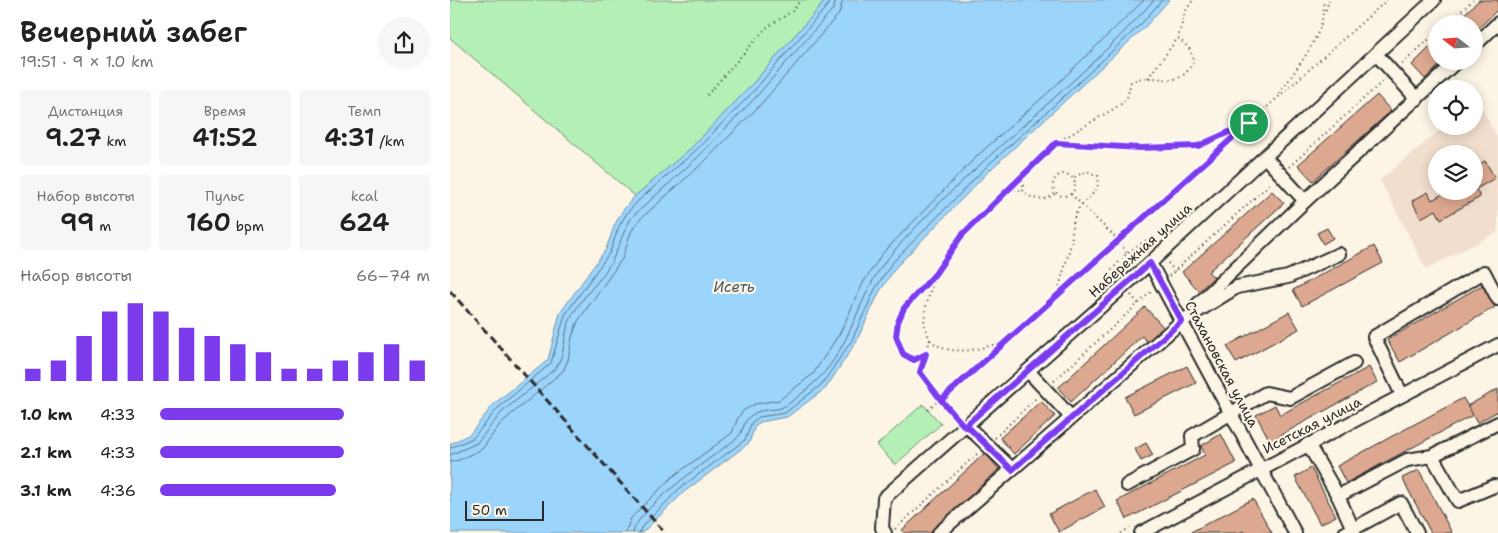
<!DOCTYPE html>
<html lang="ru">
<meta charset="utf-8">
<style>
body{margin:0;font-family:"Shantell Sans",sans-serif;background:#f6f6f6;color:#222;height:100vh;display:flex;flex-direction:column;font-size:19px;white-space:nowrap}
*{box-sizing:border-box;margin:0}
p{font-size:16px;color:#767676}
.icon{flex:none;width:28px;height:28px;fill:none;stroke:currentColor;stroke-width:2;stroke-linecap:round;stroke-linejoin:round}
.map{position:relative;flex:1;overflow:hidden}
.side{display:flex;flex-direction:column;background:#fff;width:450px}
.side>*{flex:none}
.needle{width:32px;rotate:287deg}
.controls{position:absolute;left:978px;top:15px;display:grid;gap:10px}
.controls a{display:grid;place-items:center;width:55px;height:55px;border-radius:50%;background:#fff;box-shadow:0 2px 12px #0003;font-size:25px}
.scale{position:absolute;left:15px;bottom:12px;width:79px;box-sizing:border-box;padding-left:5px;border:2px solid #2b2b2b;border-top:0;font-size:14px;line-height:18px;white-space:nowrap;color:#2b2b2b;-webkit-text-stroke:4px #fcf5e5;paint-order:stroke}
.pin{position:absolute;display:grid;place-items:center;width:42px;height:42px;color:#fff;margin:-21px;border:2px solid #fff;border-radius:50%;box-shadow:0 1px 5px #0007}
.round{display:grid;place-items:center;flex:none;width:52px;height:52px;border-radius:26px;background:#f6f6f6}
.summary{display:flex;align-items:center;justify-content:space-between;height:85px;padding:0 20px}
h1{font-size:28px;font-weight:600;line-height:38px}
.figures{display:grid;grid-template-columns:repeat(3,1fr);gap:8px;height:85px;padding:5px 20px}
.figures div{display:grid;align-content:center;border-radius:5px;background:#f6f6f6;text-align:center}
.figures b{font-size:25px;font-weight:600}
.figures small{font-size:14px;font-weight:400}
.figures p{font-size:14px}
.chart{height:140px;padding:10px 20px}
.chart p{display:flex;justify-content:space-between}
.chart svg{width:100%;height:90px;margin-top:5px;stroke:#7c3aed;stroke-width:6}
ul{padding:0 20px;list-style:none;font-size:16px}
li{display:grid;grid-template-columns:80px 60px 1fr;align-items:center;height:38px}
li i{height:12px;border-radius:6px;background:#7c3aed}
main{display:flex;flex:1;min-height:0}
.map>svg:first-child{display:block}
.built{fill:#f2decc;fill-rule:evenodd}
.green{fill:#b4f0b6;stroke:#708e70}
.water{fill:#9cd5fc;stroke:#6f91a8}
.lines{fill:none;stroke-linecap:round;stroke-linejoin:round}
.shore{stroke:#586f7f;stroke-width:1}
.building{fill:#dca890;stroke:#2b2b2b}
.minor-casing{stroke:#2b2b2b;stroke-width:16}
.path{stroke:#2b2b2b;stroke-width:2;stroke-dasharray:1 4;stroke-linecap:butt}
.minor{stroke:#fcf5e5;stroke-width:12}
.rail{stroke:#2b2b2b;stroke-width:3;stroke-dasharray:8 4;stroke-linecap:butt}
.route-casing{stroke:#fff;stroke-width:10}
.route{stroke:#7c3aed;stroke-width:6}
.labels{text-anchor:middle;stroke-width:4.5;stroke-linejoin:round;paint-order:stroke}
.street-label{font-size:14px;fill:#2b2b2b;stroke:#fcf5e5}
.water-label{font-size:15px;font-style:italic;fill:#47565f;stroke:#fcf5e5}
</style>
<main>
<section class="side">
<div class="summary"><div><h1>Вечерний забег</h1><p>19:51 · 9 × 1.0 km</p></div><a class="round"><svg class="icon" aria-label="share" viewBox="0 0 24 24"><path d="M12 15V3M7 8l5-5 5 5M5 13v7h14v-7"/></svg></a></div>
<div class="figures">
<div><p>Дистанция</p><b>9.27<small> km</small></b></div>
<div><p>Время</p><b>41:52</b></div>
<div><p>Темп</p><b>4:31<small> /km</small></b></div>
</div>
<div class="figures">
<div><p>Набор высоты</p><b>99<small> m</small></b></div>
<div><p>Пульс</p><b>160<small> bpm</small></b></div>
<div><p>kcal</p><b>624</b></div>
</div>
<div class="chart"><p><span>Набор высоты</span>66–74 m</p>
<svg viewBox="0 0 160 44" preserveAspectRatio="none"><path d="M5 44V38M15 44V34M25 44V22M35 44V10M45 44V6M55 44V10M65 44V18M75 44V22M85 44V26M95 44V30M105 44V38M115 44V38M125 44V34M135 44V30M145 44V26M155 44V34"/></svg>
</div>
<ul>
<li><b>1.0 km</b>4:33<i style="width:68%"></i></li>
<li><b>2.1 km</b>4:33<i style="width:68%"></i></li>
<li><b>3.1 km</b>4:36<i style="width:65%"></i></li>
</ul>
</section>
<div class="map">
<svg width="1048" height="533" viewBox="0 0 1048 533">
<rect width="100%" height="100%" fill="#fcf5e5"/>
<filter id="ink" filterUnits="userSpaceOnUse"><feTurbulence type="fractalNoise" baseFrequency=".02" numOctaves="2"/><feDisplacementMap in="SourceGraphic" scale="10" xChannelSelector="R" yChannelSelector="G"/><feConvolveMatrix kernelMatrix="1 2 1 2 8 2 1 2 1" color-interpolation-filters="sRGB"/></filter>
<g filter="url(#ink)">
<path class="built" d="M 1027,99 L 1048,139 L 1048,232 L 976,269 L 930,180 L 995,126 L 1024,126 L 1024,102 ZM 986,154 L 1024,154 L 1024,191 L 986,191 Z"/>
<g class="green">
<path d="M 0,0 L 376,0 L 297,90 L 241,148 L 185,196 L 0,38 Z"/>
<path d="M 473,404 L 491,424 L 445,465 L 427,445 Z"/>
</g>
<path class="water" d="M 376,0 L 719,0 L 696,26 L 541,169 L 446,267 L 430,291 L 406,342 L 376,388 L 337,417 L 310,422 L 305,426 L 299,443 L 234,492 L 192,533 L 0,533 L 0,444 L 20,434 L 44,404 L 98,360 L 110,313 L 156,249 L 165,224 L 173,210 L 185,196 L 241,148 L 297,90 Z"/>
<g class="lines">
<g class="shore">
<path d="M 0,448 L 23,438 L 48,408 L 101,363 L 115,315 L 160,252 L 169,226 L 177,213 L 189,200 L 244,152 L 301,94 L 378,5 L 379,0"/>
<path d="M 0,455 L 27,443 L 52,412 L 106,368 C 116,353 113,335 120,320 C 129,300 145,287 157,269 C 168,253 171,234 182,217 L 248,157 L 305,98 L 383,9 L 386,0"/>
<path d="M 0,462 L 9,460 L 32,449 L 51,423 L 113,371 L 118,360 L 122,337 L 128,321 L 172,259 L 181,232 L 188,221 L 254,162 L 311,104 L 389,14 L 393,0"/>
<path d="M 175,533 L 181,518 L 221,478 L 282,433 L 288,418 L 293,411 L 305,404 L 329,400 L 363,374 L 390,333 L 413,283 L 432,254 L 528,155 L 601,90 L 694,0"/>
<path d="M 183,533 C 184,511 266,454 286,439 C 294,433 292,421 302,415 C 311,408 321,411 331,408 C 339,405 361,386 367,380 C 402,347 408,294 438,258 C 518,164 622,92 704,0"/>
<path d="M 189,533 L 191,528 L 230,488 L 295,440 L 302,422 L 309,417 L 335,413 L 372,384 L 402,340 L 425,289 L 442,263 L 537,166 L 610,100 L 692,23 L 712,0"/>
</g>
</g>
<g class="building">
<path d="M 1029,0 L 1048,0 L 1048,9 L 1024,33 L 1024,24 L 1004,24 Z"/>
<path d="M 986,41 L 986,61 L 994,61 L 975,79 L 962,65 Z"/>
<path d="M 927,95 L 941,111 L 863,181 L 848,165 Z"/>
<path d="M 1035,161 L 1045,178 L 1026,189 L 1030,197 L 991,219 L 986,210 L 971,218 L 962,201 L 978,192 L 982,200 L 998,191 L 1024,191 L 1024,167 Z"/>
<path d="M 822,191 L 834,203 L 758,272 L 764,277 L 749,291 L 732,272 Z"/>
<path d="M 877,228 L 883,238 L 873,244 L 867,233 Z"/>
<path d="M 924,246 L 933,263 L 852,306 L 843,290 Z"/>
<path d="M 1032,285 L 1045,307 L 950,362 L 937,340 Z"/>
<path d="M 695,307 L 715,329 L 699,344 L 692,336 L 621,402 L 608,388 Z"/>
<path d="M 839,312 L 849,329 L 786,363 L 777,346 Z"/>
<path d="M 737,366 L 746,383 L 684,414 L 675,397 Z"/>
<path d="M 919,367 L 927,382 L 820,441 L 806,415 L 825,405 L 830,415 Z"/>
<path d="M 1048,389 L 1048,411 L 1027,423 L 1017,406 Z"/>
<path d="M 1013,398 L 1023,415 L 896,483 L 887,466 Z"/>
<path d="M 591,401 L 605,416 L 564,454 L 550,438 Z"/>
<path d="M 771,434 L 786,463 L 677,519 L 667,501 L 755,455 L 751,446 Z"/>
<path d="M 696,443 L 703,455 L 691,461 L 685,449 Z"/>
<path d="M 535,453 L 549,469 L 480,533 L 454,533 L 452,530 Z"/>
<path d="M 861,468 L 886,516 L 870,524 L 845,477 Z"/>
<path d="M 969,470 L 1002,533 L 981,533 L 952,478 Z"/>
<path d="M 645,489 L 655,507 L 609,532 L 599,514 Z"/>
<path d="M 803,499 L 822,533 L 794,533 L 793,531 L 789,533 L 739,533 Z"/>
</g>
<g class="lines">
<g class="minor-casing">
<g id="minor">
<path d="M 1024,46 L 1048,23"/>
<path d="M 926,54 L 967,99"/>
<path d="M 815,157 L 855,201 L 1007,61"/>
<path d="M 700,263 L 845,533"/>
<path d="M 747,305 L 855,201"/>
<path d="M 578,371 L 621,417"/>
<path d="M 952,395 L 924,337 L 1034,272 L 1048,299"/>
<path d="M 516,425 L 562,469"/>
<path d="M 858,444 L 888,496"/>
<path d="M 982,456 L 1008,501 L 1044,486"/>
<path d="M 677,485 L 743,449 L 742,436 L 816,393 L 840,398 L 904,363"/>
<path d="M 903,529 L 951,503 L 967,533"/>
<path d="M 435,533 L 432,528 L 434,498 L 700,263 L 984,0"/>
<path d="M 489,533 L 732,321 L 787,287 L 838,277 L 889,254"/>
<path d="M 691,533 L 1048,345"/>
<path d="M 895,533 L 903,529 L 888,496 L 957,460 L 982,456 L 1048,423"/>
</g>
</g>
<g class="path">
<path d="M 876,10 L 879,0"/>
<path d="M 997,24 L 1023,0"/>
<path d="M 952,64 L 986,33"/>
<path d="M 698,78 L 728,38"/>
<path d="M 830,93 C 847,66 878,33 873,0"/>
<path d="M 257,95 L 316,28 L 344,10 L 350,0"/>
<path d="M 606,143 L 670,105 L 677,98 L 681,82 C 706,68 728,96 744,60 L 739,48 L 728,38 L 735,12 L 743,0"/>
<path d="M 839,167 L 935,79"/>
<circle cx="614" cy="185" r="11"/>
<path d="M 573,175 L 573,191 C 584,201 594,202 606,193"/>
<path d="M 559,189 L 573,191"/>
<path d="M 621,194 L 668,240 L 677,253"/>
<path d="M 718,263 L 725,271"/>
<path d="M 719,276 L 822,182"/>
<path d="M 667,278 L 661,271 L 677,253 L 698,239 L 702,244"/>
<path d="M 681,295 L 689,304"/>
<path d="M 607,296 C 611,278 617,261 621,243 C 623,232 621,220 628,210 C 636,196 651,194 648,176 L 637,171 L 622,178"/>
<path d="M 480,340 C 501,358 527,349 551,343"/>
<path d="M 476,354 L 464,360 C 422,336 463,295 485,274"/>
<path d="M 604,381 L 702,291"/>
<path d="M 478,410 L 937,0"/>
<path d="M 506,417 L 471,372 L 480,340 L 474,324 L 475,310 L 485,274 L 512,235 L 606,143 L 690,148 L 748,147 L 795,125"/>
<path d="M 545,438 L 586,398"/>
<path d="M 445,529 L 528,453"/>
<path d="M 671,533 L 680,528"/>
</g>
<use href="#minor" class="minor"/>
<path class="rail" d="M 0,291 L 215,533"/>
</g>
</g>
<g class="lines" filter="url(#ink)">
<g class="route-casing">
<path id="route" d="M 799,123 L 748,146 L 690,148 L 606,143 L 512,235 L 485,274 L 454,308 L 448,322 L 446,336 L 453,354 L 464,360 L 476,354 L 470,372 L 491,400 L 515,427 L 516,425 L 562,470 L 732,321 L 700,263 L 516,425 L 515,427 L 491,400 L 799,123"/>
</g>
<use href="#route" class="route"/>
</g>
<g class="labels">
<g class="street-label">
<text transform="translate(690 250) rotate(-42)" y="5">Набережная улица</text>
<text transform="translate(772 364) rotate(62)" y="5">Стахановская улица</text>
<text transform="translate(862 425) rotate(-27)" y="5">Исетская улица</text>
</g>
<g class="water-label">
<text x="284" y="292">Исеть</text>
</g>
</g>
</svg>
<div class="controls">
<a><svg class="needle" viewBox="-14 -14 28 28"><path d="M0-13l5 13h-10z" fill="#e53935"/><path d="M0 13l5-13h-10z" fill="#767676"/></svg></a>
<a><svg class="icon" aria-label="locate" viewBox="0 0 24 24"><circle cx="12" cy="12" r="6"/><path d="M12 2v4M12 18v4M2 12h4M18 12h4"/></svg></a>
<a><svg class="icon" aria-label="layers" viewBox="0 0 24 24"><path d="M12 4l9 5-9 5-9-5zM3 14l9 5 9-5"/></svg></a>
</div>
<div class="scale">50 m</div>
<div class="pin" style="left:799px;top:123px;background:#1e9e55"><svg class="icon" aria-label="arrive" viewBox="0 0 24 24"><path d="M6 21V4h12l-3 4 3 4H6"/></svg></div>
</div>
</main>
